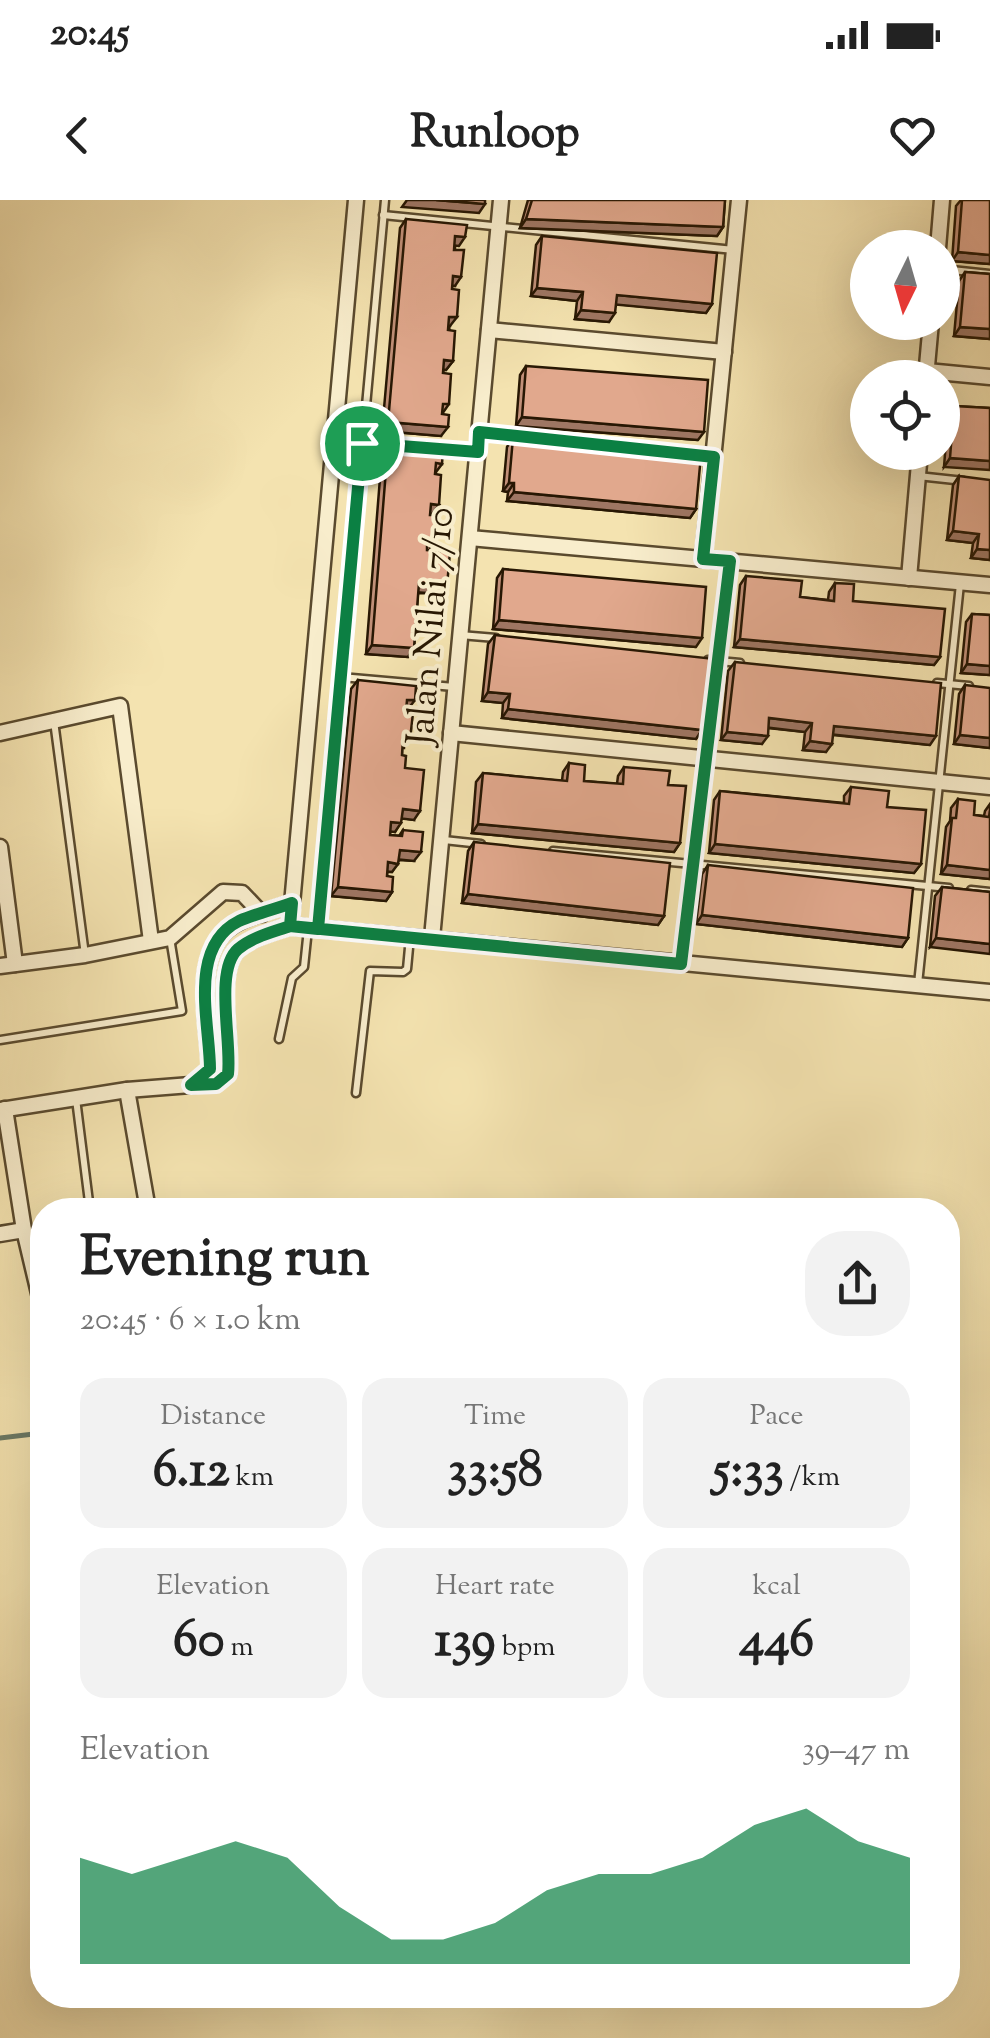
<!DOCTYPE html>
<meta charset="utf-8">
<style>
body{margin:0;font-family:"Sorts Mill Goudy",serif;background:#f2f2f2;color:#222;height:100vh;display:flex;flex-direction:column;font-size:38px;white-space:nowrap}
*{box-sizing:border-box;margin:0}
p{font-size:32px;color:#767676}
.icon{flex:none;width:55px;height:55px;fill:none;stroke:currentColor;stroke-width:2;stroke-linecap:round;stroke-linejoin:round}
.map{position:relative;flex:1;overflow:hidden}
.sheet{position:absolute;left:30px;top:998px;width:930px;height:810px;display:flex;flex-direction:column;background:#fff;border-radius:40px;box-shadow:0 10px 40px #0002}
.sheet>*{flex:none}
.needle{width:65px;rotate:185deg}
.fabs{position:absolute;left:850px;top:30px;display:grid;gap:20px}
.fabs a{display:grid;place-items:center;width:110px;height:110px;border-radius:50%;background:#fff;box-shadow:0 10px 40px #0002;font-size:50px}
.pin{position:absolute;display:grid;place-items:center;width:85px;height:85px;color:#fff;margin:-42px;border:5px solid #fff;border-radius:50%;box-shadow:0 2px 10px #0007}
.round{display:grid;place-items:center;flex:none;width:105px;height:105px;border-radius:40px;background:#f2f2f2}
.summary{display:flex;align-items:center;justify-content:space-between;height:170px;padding:0 50px}
h1{font-size:55px;font-weight:700;line-height:75px}
.stats{display:grid;grid-template-columns:repeat(3,1fr);gap:15px;height:170px;padding:10px 50px}
.stats div{display:grid;align-content:center;border-radius:25px;background:#f2f2f2;text-align:center}
.stats b{font-size:50px;font-weight:700}
.stats small{font-size:28px;font-weight:400}
.stats p{font-size:28px}
.chart{height:280px;padding:20px 50px}
.chart p{display:flex;justify-content:space-between}
.chart svg{width:100%;height:180px;margin-top:10px;fill:#0b8043;opacity:.7}
.status{display:flex;justify-content:space-between;align-items:center;height:70px;padding:0 50px;background:#fff;direction:ltr}
.status svg{height:28px;fill:currentColor}
header{display:flex;justify-content:space-between;align-items:center;height:130px;padding:0 50px;background:#fff;font-size:45px;font-weight:700}
.map>svg:first-child{display:block}
.lines{fill:none;stroke-linecap:round;stroke-linejoin:round}
.stream{stroke:#6d7b67;stroke-width:5}
.lane-casing{stroke:#5a4a2e;stroke-width:11}
.street-casing{stroke:#5a4a2e;stroke-width:19}
.lane{stroke:#f8edcc;stroke-width:6}
.street{stroke:#f8edcc;stroke-width:14}
.wall{fill:#c29079;stroke:#271703;stroke-width:2.5}
.shaded-wall{fill:#9e7663;stroke:#271703;stroke-width:2.5}
.building{fill:#e1a88d;stroke:#271703;stroke-width:2.5}
.route-casing{stroke:#fff;stroke-width:20}
.route{stroke:#0b8043;stroke-width:12}
.labels{text-anchor:middle;stroke-width:8;stroke-linejoin:round;paint-order:stroke}
.street-label{font-size:38px;fill:#271703;stroke:#f8edcc}
</style>
<div class="status"><b>20:45</b><svg viewBox="0 0 49 12"><path d="M0 12V9h3v3zM5 12V6h3v6zM10 12V3h3v9zM15 12V0h3v12zM26 1h20v11H26zM47 4h2v5h-2z"/></svg></div>
<header><svg class="icon" aria-label="back" viewBox="0 0 24 24"><path d="M15 5l-7 7 7 7"/></svg>Runloop<svg class="icon" aria-label="heart" viewBox="0 0 24 24"><path d="M12 20l-8-8c-3-5 5-10 8-4 3-6 11-1 8 4z"/></svg></header>
<div class="map">
<svg width="990" height="1838" viewBox="0 0 990 1838">
<rect width="100%" height="100%" fill="#f4e3b0"/>
<filter id="stains"><feTurbulence type="fractalNoise" baseFrequency=".002" numOctaves="4"/><feColorMatrix values="0 0 0 0 .2 0 0 0 0 .09 0 0 0 0 .02 0 0 0 .5 -.17"/></filter>
<radialGradient id="worn" r=".72"><stop offset=".6" stop-color="#630" stop-opacity="0"/><stop offset="1" stop-color="#630" stop-opacity=".3"/></radialGradient>
<g class="lines">
<path class="stream" d="M 0,1238 L 42,1233"/>
<g class="lane-casing">
<g id="lane">
<path d="M 383,15 L 734,50"/>
<path d="M 942,69 L 990,74"/>
<path d="M 481,232 L 662,252"/>
<path d="M 362,243 L 392,245"/>
<path d="M 439,249 L 476,252"/>
<path d="M 918,276 L 964,281"/>
<path d="M 460,435 L 496,438"/>
<path d="M 708,460 L 740,463"/>
<path d="M 341,477 L 454,487"/>
<path d="M 937,483 L 969,486"/>
<path d="M 54,521 L 85,755"/>
<path d="M 444,640 L 481,644"/>
<path d="M 553,651 L 949,688"/>
<path d="M 971,690 L 990,692"/>
<path d="M 318,726 L 385,0"/>
<path d="M 681,763 L 730,363"/>
<path d="M 918,784 L 960,384"/>
<path d="M 279,839 L 292,778 L 304,767 L 308,729"/>
<path d="M 0,840 L 182,811 L 170,738"/>
<path d="M 356,893 L 370,771 L 403,772 L 407,769 L 410,737"/>
<path d="M 76,899 L 90,1010"/>
</g>
</g>
<g class="street-casing">
<g id="street">
<path d="M 938,48 L 942,0"/>
<path d="M 489,130 L 724,152"/>
<path d="M 927,171 L 990,177"/>
<path d="M 926,177 L 931,122"/>
<path d="M 470,338 L 990,385"/>
<path d="M 703,359 L 739,0"/>
<path d="M 909,378 L 920,252"/>
<path d="M 0,533 L 120,506 L 151,741"/>
<path d="M 451,533 L 990,587"/>
<path d="M 0,647 L 15,764"/>
<path d="M 290,726 L 356,0"/>
<path d="M 432,738 L 501,0"/>
<path d="M 0,766 L 85,755 L 170,738 L 223,692 L 242,693 L 262,714"/>
<path d="M 192,885 L 210,869 C 210,824 187,747 239,722 C 255,714 275,709 292,703"/>
<path d="M 127,890 L 148,1010"/>
<path d="M 5,909 L 24,1030 L 42,1106"/>
<path d="M 0,910 L 127,890 L 216,883 L 228,874 C 232,842 214,770 238,749 C 252,737 273,732 290,726 L 990,792"/>
<path d="M 0,1034 L 24,1030"/>
</g>
</g>
<use href="#lane" class="lane"/>
<use href="#street" class="street"/>
</g>
<g class="wall">
<path d="M 528,0 L 725,0 L 723,27 L 717,36 L 520,28 Z"/>
<path d="M 961,0 L 990,0 L 990,64 L 952,61 L 956,6 Z"/>
<path d="M 406,19 L 459,46 L 455,45 L 455,86 L 452,86 L 450,126 L 449,126 L 453,161 L 446,170 L 443,170 L 449,204 L 442,214 L 441,236 L 382,231 L 400,28 Z"/>
<path d="M 542,36 L 712,104 L 706,113 L 616,104 L 609,122 L 575,119 L 577,101 L 531,96 L 536,45 Z"/>
<path d="M 965,72 L 990,74 L 990,139 L 954,136 L 959,81 Z"/>
<path d="M 526,166 L 698,240 L 516,226 L 520,175 Z"/>
<path d="M 954,206 L 990,208 L 944,267 L 948,215 Z"/>
<path d="M 513,238 L 696,309 L 690,318 L 507,301 L 508,292 L 503,291 L 507,247 Z"/>
<path d="M 388,245 L 442,264 L 436,272 L 432,314 L 430,314 L 430,350 L 441,394 L 418,393 L 414,448 L 408,457 L 366,454 L 382,253 Z"/>
<path d="M 959,276 L 990,360 L 971,358 L 973,343 L 947,340 L 953,285 Z"/>
<path d="M 503,369 L 696,447 L 493,429 L 497,378 Z"/>
<path d="M 746,376 L 800,397 L 828,400 L 829,392 L 835,383 L 853,401 L 940,457 L 934,465 L 734,447 L 740,385 Z"/>
<path d="M 972,414 L 990,415 L 990,475 L 961,473 L 966,422 Z"/>
<path d="M 495,435 L 709,509 L 703,517 L 702,530 L 696,539 L 502,518 L 503,503 L 482,501 L 488,444 Z"/>
<path d="M 735,462 L 930,545 L 833,535 L 826,552 L 803,550 L 805,532 L 768,528 L 762,544 L 721,540 L 728,471 Z"/>
<path d="M 358,480 L 408,509 L 406,509 L 404,548 L 402,548 L 402,555 L 414,620 L 402,618 L 395,632 L 390,631 L 390,635 L 399,636 L 403,630 L 414,661 L 399,660 L 392,672 L 387,672 L 387,676 L 392,692 L 386,701 L 331,696 L 351,489 Z"/>
<path d="M 965,485 L 990,548 L 954,544 L 959,494 Z"/>
<path d="M 569,563 L 584,581 L 617,584 L 618,576 L 624,567 L 668,585 L 680,643 L 674,652 L 472,633 L 476,582 L 483,573 L 562,581 L 563,572 Z"/>
<path d="M 851,587 L 887,607 L 921,664 L 914,673 L 709,653 L 714,600 L 720,591 L 844,603 L 844,596 Z"/>
<path d="M 958,599 L 974,615 L 984,616 L 985,611 L 990,604 L 990,679 L 941,674 L 946,627 L 950,621 L 951,608 Z"/>
<path d="M 474,642 L 664,716 L 658,725 L 462,703 L 468,651 Z"/>
<path d="M 708,665 L 908,738 L 902,747 L 696,724 L 702,674 Z"/>
<path d="M 942,687 L 990,692 L 930,747 L 935,696 Z"/>
</g>
<g class="shaded-wall">
<path d="M 407,0 L 436,0 L 485,4 L 479,13 L 402,7 Z"/>
<path d="M 526,19 L 723,27 L 717,36 L 520,28 Z"/>
<path d="M 455,36 L 465,37 L 459,46 L 449,45 Z"/>
<path d="M 958,52 L 990,55 L 990,64 L 952,61 Z"/>
<path d="M 453,76 L 461,77 L 455,86 L 447,85 Z"/>
<path d="M 537,88 L 583,92 L 577,101 L 531,96 Z"/>
<path d="M 617,95 L 712,104 L 706,113 L 610,104 Z"/>
<path d="M 581,110 L 615,113 L 609,122 L 575,119 Z"/>
<path d="M 449,117 L 457,117 L 450,126 L 443,125 Z"/>
<path d="M 960,127 L 990,129 L 990,139 L 954,136 Z"/>
<path d="M 444,160 L 453,161 L 446,170 L 438,169 Z"/>
<path d="M 522,217 L 704,232 L 698,240 L 516,226 Z"/>
<path d="M 388,222 L 448,227 L 441,236 L 382,231 Z"/>
<path d="M 950,258 L 990,261 L 990,270 L 944,267 Z"/>
<path d="M 509,283 L 514,283 L 508,292 L 503,291 Z"/>
<path d="M 514,292 L 696,309 L 690,318 L 507,301 Z"/>
<path d="M 431,304 L 439,305 L 432,314 L 424,313 Z"/>
<path d="M 953,331 L 979,334 L 973,343 L 947,340 Z"/>
<path d="M 977,349 L 990,350 L 990,360 L 971,358 Z"/>
<path d="M 419,383 L 447,386 L 441,394 L 413,392 Z"/>
<path d="M 499,420 L 702,438 L 696,447 L 493,429 Z"/>
<path d="M 740,439 L 940,457 L 934,465 L 734,447 Z"/>
<path d="M 372,445 L 414,448 L 408,457 L 366,454 Z"/>
<path d="M 967,464 L 990,466 L 990,475 L 961,473 Z"/>
<path d="M 488,492 L 510,494 L 503,503 L 482,501 Z"/>
<path d="M 407,500 L 415,500 L 408,509 L 401,509 Z"/>
<path d="M 508,509 L 702,530 L 696,539 L 502,518 Z"/>
<path d="M 769,518 L 812,523 L 805,532 L 763,527 Z"/>
<path d="M 834,526 L 936,536 L 930,545 L 828,534 Z"/>
<path d="M 727,532 L 768,536 L 762,544 L 721,540 Z"/>
<path d="M 960,535 L 990,538 L 990,548 L 954,544 Z"/>
<path d="M 810,541 L 832,544 L 826,552 L 803,550 Z"/>
<path d="M 403,609 L 420,611 L 414,620 L 397,618 Z"/>
<path d="M 391,622 L 401,623 L 395,632 L 385,631 Z"/>
<path d="M 478,624 L 680,643 L 674,652 L 472,633 Z"/>
<path d="M 715,644 L 921,664 L 914,673 L 709,653 Z"/>
<path d="M 400,650 L 421,652 L 414,661 L 394,659 Z"/>
<path d="M 388,662 L 398,664 L 392,672 L 382,671 Z"/>
<path d="M 947,665 L 990,670 L 990,679 L 941,674 Z"/>
<path d="M 338,687 L 392,692 L 386,701 L 331,696 Z"/>
<path d="M 468,694 L 664,716 L 658,725 L 462,703 Z"/>
<path d="M 702,715 L 908,738 L 902,747 L 696,724 Z"/>
<path d="M 936,738 L 990,744 L 990,754 L 930,747 Z"/>
</g>
<g class="building">
<path d="M 436,0 L 485,0 L 485,4 Z"/>
<path d="M 532,0 L 725,0 L 723,27 L 526,19 Z"/>
<path d="M 962,0 L 990,0 L 990,55 L 958,52 Z"/>
<path d="M 406,19 L 467,25 L 465,37 L 455,36 L 454,50 L 464,50 L 461,77 L 453,76 L 452,89 L 459,90 L 457,117 L 449,117 L 448,130 L 455,131 L 453,161 L 444,160 L 443,173 L 451,174 L 449,204 L 443,204 L 442,214 L 449,215 L 448,227 L 388,222 Z"/>
<path d="M 542,36 L 717,53 L 712,104 L 617,95 L 615,113 L 581,110 L 583,92 L 537,88 Z"/>
<path d="M 965,72 L 990,74 L 990,129 L 960,127 Z"/>
<path d="M 526,166 L 708,180 L 704,232 L 522,217 Z"/>
<path d="M 954,206 L 990,208 L 990,261 L 950,258 Z"/>
<path d="M 513,238 L 701,255 L 696,309 L 514,292 L 514,283 L 509,283 Z"/>
<path d="M 388,245 L 443,249 L 442,264 L 436,263 L 435,274 L 441,275 L 439,305 L 431,304 L 430,315 L 436,315 L 434,344 L 427,344 L 427,350 L 450,352 L 447,386 L 419,383 L 414,448 L 372,445 Z"/>
<path d="M 959,276 L 990,280 L 990,350 L 977,349 L 979,334 L 953,331 Z"/>
<path d="M 503,369 L 706,387 L 702,438 L 499,420 Z"/>
<path d="M 746,376 L 802,381 L 800,397 L 834,401 L 835,383 L 854,384 L 853,401 L 945,409 L 940,457 L 740,439 Z"/>
<path d="M 972,414 L 990,415 L 990,466 L 967,464 Z"/>
<path d="M 495,435 L 715,459 L 709,509 L 704,509 L 702,530 L 508,509 L 510,494 L 488,492 Z"/>
<path d="M 735,462 L 941,483 L 936,536 L 834,526 L 832,544 L 810,541 L 812,523 L 769,518 L 768,536 L 727,532 Z"/>
<path d="M 358,480 L 416,486 L 415,500 L 407,500 L 406,512 L 413,513 L 410,540 L 403,539 L 402,555 L 406,556 L 405,568 L 424,570 L 420,611 L 403,609 L 401,623 L 391,622 L 390,635 L 402,636 L 403,630 L 423,632 L 421,652 L 400,650 L 398,664 L 388,662 L 387,676 L 393,677 L 392,692 L 338,687 Z"/>
<path d="M 965,485 L 990,488 L 990,538 L 960,535 Z"/>
<path d="M 569,563 L 585,565 L 584,581 L 623,584 L 624,567 L 670,571 L 668,585 L 686,586 L 680,643 L 478,624 L 483,573 L 567,581 Z"/>
<path d="M 851,587 L 889,591 L 887,607 L 926,610 L 921,664 L 715,644 L 720,591 L 849,604 Z"/>
<path d="M 958,599 L 975,601 L 974,615 L 989,617 L 990,611 L 990,670 L 947,665 L 952,618 L 956,618 Z"/>
<path d="M 474,642 L 670,663 L 664,716 L 468,694 Z"/>
<path d="M 708,665 L 913,688 L 908,738 L 702,715 Z"/>
<path d="M 942,687 L 990,692 L 990,744 L 936,738 Z"/>
</g>
<g class="lines">
<g class="route-casing">
<path id="route" d="M 362,243 L 318,729 L 290,726 L 292,703 C 275,709 255,714 239,721 C 187,747 210,824 210,869 L 191,885 L 216,884 L 228,874 C 232,842 214,770 238,749 C 252,737 273,732 290,726 L 681,764 L 730,361 L 703,359 L 714,257 L 479,232 L 478,252 L 362,243"/>
</g>
<use href="#route" class="route"/>
</g>
<g class="labels">
<g class="street-label">
<text transform="translate(429 426) rotate(-85)" y="13">Jalan Nilai 7/10</text>
</g>
</g>
<rect width="100%" height="100%" filter="url(#stains)"/>
<rect width="100%" height="100%" fill="url(#worn)"/>
</svg>
<div class="fabs">
<a><svg class="needle" viewBox="-14 -14 28 28"><path d="M0-13l5 13h-10z" fill="#e53935"/><path d="M0 13l5-13h-10z" fill="#767676"/></svg></a>
<a><svg class="icon" aria-label="locate" viewBox="0 0 24 24"><circle cx="12" cy="12" r="6"/><path d="M12 2v4M12 18v4M2 12h4M18 12h4"/></svg></a>
</div>
<div class="pin" style="left:362px;top:243px;background:#1e9e55"><svg class="icon" aria-label="arrive" viewBox="0 0 24 24"><path d="M6 21V4h12l-3 4 3 4H6"/></svg></div>
<section class="sheet">
<div class="summary"><div><h1>Evening run</h1><p>20:45 · 6 × 1.0 km</p></div><a class="round"><svg class="icon" aria-label="share" viewBox="0 0 24 24"><path d="M12 15V3M7 8l5-5 5 5M5 13v7h14v-7"/></svg></a></div>
<div class="stats">
<div><p>Distance</p><b>6.12<small> km</small></b></div>
<div><p>Time</p><b>33:58</b></div>
<div><p>Pace</p><b>5:33<small> /km</small></b></div>
</div>
<div class="stats">
<div><p>Elevation</p><b>60<small> m</small></b></div>
<div><p>Heart rate</p><b>139<small> bpm</small></b></div>
<div><p>kcal</p><b>446</b></div>
</div>
<div class="chart"><p><span>Elevation</span>39–47 m</p>
<svg viewBox="0 0 160 44" preserveAspectRatio="none"><path d="M0 44V18L10 22L20 18L30 14L40 18L50 30L60 38L70 38L80 34L90 26L100 22L110 22L120 18L130 10L140 6L150 14L160 18V44z"/></svg>
</div>
</section>
</div>
